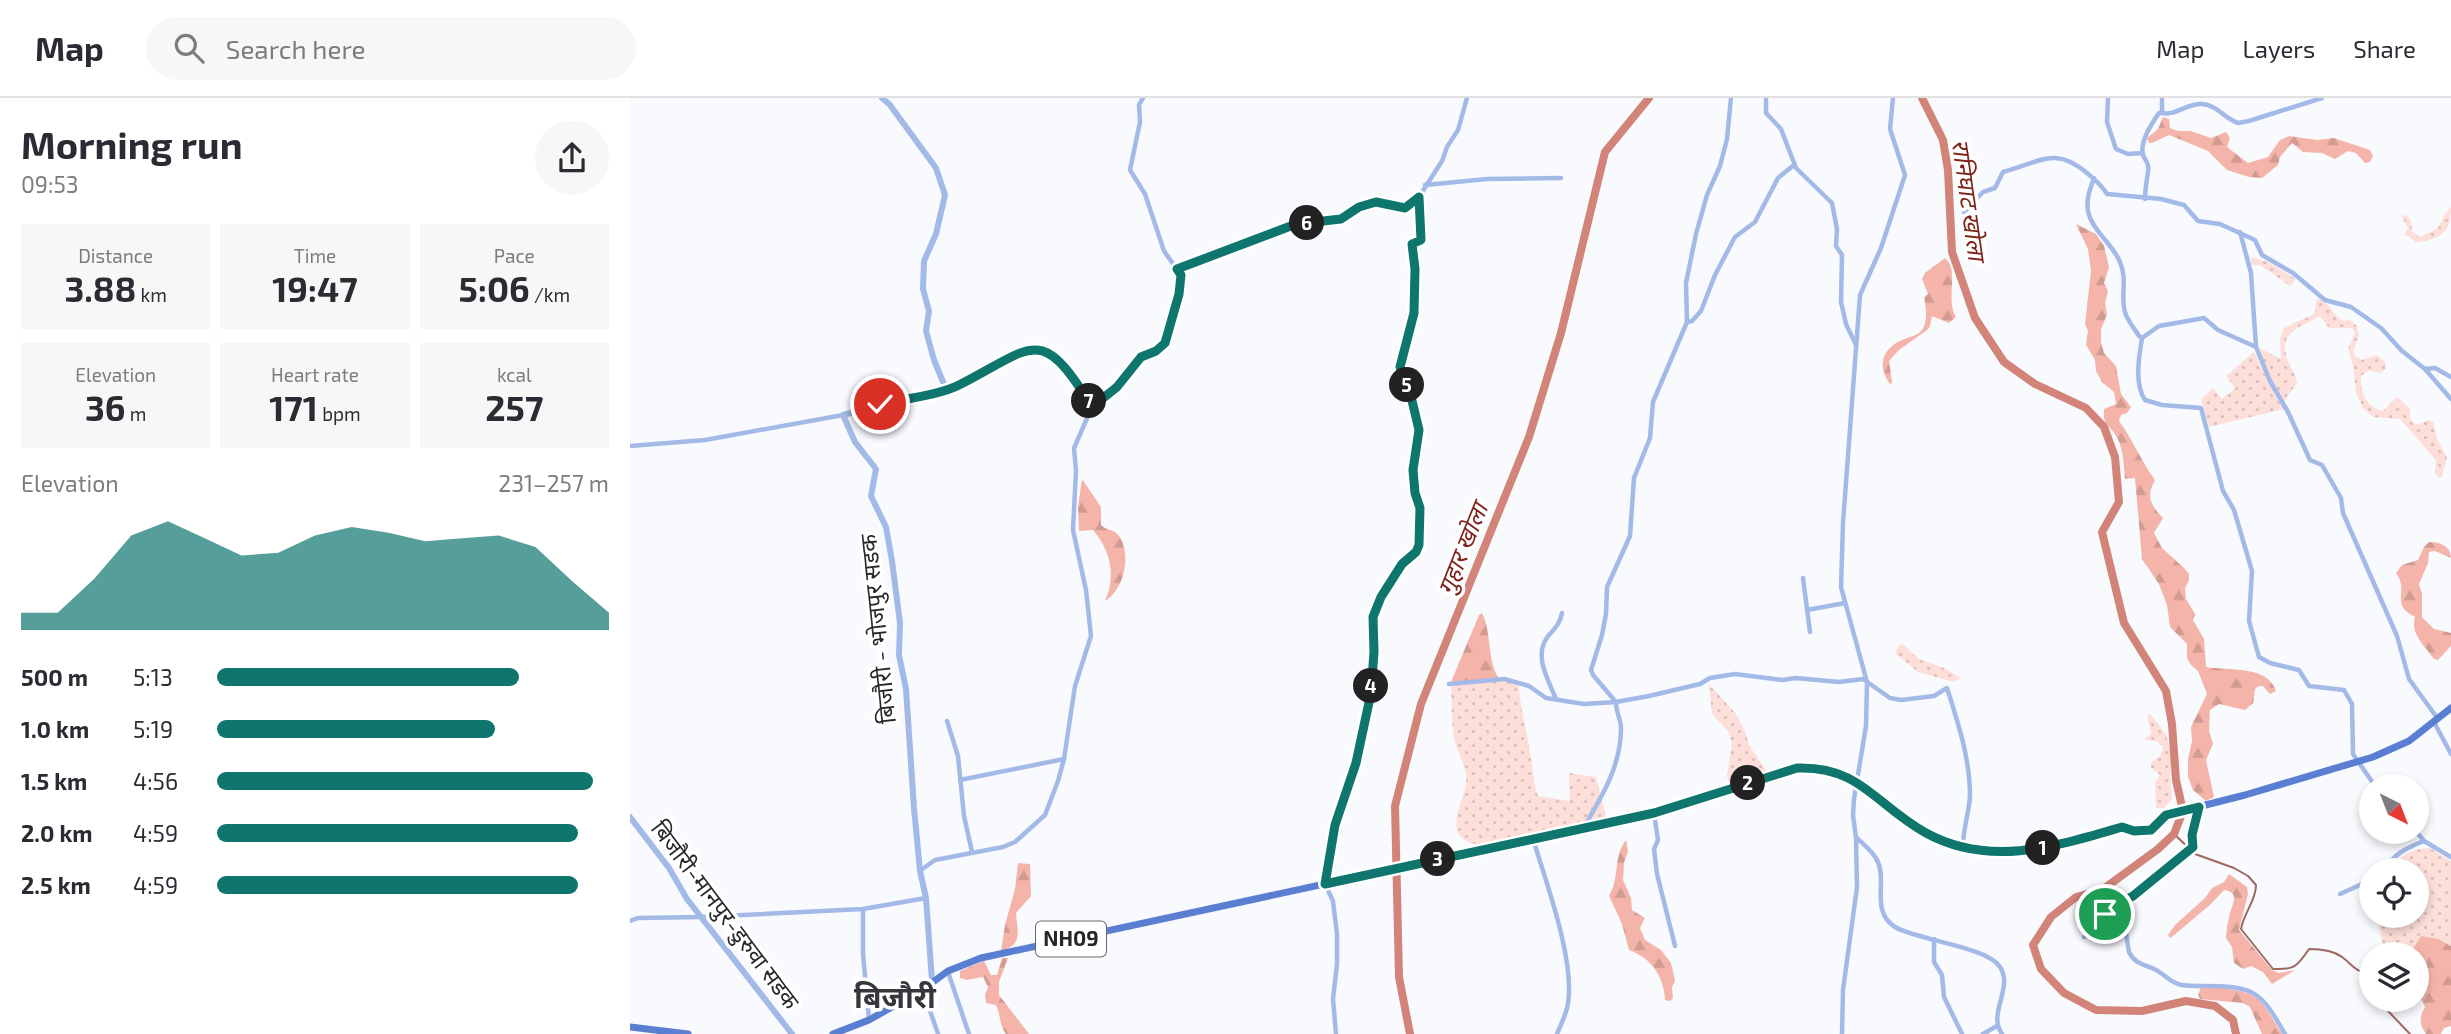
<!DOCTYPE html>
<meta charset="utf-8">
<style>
body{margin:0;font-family:"Exo 2","Noto Sans Devanagari",sans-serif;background:#f7f7f7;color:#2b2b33;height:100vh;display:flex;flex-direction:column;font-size:26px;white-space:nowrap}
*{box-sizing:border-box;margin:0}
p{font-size:23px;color:#7c7c81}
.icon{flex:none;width:38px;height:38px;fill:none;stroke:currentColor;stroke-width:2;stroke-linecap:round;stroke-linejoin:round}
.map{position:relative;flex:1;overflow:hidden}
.details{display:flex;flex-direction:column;background:#fff;width:630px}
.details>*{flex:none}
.needle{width:46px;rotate:138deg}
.fabs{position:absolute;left:1729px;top:676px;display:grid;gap:14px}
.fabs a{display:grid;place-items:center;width:70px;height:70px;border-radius:50%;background:#fff;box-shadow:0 4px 10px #0003;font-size:35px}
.pin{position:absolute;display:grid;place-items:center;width:60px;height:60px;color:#fff;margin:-30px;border:4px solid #fff;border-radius:50%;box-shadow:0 2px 7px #0007}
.km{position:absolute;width:35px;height:35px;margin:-18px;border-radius:50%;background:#222;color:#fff;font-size:19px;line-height:35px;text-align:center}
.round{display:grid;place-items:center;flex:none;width:74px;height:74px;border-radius:37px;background:#f7f7f7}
.head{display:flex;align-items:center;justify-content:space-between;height:119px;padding:0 21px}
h1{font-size:38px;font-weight:700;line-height:52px}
.metrics{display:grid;grid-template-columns:repeat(3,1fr);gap:10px;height:119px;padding:7px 21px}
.metrics div{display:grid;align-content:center;border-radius:0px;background:#f7f7f7;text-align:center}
.metrics b{font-size:35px;font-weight:700}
.metrics small{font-size:19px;font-weight:400}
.metrics p{font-size:19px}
.chart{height:196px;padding:14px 21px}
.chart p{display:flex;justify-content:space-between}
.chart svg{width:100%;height:126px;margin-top:7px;fill:#0f766e;opacity:.7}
ul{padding:0 21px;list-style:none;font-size:23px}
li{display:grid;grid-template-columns:112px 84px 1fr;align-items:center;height:52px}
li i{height:18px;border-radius:9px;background:#0f766e}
header{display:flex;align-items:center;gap:42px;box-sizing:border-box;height:98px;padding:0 35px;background:#fff;border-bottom:2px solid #e1e1e2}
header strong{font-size:33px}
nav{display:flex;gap:38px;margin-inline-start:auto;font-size:24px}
.search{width:490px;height:63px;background:#f7f7f7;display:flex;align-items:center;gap:18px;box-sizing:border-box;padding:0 24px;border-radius:38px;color:#7c7c81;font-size:26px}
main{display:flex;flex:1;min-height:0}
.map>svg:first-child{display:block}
.grass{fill:url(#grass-dots)}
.forest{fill:url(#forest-firs)}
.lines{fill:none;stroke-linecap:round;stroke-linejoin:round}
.stream{stroke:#9e6861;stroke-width:2}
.river{stroke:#d28479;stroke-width:8}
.minor{stroke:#a3b9e7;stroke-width:4.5}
.tertiary{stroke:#a3b9e7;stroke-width:6}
.primary{stroke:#5a7ed1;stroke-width:7}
.route-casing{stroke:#fff;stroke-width:14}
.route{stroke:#0f766e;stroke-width:9}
.labels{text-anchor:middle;stroke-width:7;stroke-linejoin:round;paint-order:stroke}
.shield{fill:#fff;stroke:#676869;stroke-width:2}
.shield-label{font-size:21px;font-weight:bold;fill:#262729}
.street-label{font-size:23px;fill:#262729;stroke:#fff}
.water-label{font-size:24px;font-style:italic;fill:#7e221a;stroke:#fff}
.district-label{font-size:30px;font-weight:bold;fill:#35373b;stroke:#fff}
</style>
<header>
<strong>Map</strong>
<div class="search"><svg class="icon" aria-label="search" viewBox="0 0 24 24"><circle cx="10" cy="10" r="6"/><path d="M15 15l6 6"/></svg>Search here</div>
<nav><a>Map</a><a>Layers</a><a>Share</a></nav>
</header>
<main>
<section class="details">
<div class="head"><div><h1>Morning run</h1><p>09:53</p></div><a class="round"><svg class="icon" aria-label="share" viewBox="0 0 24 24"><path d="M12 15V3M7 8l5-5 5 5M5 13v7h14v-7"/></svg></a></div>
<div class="metrics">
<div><p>Distance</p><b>3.88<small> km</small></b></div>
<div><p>Time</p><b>19:47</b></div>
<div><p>Pace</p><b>5:06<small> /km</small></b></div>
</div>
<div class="metrics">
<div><p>Elevation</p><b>36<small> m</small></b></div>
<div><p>Heart rate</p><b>171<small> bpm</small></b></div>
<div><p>kcal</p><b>257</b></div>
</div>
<div class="chart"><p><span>Elevation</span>231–257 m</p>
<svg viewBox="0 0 160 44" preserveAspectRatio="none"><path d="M0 44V38L10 38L20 26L30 11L40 6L50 12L60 18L70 17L80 11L90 8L100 10L110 13L120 12L130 11L140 15L150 27L160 38V44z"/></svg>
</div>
<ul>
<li><b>500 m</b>5:13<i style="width:77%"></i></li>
<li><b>1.0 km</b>5:19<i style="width:71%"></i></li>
<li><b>1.5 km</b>4:56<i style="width:96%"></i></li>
<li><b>2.0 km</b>4:59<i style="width:92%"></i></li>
<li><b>2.5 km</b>4:59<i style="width:92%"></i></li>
</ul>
</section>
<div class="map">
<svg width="1821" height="936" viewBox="0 0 1821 936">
<defs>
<pattern id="grass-dots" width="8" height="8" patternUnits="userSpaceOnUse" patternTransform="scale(1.75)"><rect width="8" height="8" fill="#fdded9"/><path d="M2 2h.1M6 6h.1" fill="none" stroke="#d9beba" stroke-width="1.8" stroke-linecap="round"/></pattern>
<pattern id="forest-firs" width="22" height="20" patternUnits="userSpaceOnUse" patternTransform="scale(1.75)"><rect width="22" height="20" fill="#f5b4aa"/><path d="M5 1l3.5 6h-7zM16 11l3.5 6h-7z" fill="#d29b92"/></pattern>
</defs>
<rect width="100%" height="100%" fill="#f8fafe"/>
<g class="grass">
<path d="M 1821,109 C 1821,136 1810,141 1786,144 L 1775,136 L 1778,130 L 1771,117 L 1777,118 L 1781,123 L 1782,133 L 1790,139 L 1808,130 L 1815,116 Z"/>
<path d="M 1621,159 L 1638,164 L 1666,181 L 1660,188 L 1630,167 L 1622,167 Z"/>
<path d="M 1690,201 C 1701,206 1702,218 1714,223 L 1719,222 L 1726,227 L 1729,237 L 1723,254 L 1725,258 L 1732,262 L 1747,257 L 1755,264 L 1756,271 L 1750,275 L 1739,272 L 1731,278 C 1730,294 1736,310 1753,313 L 1767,299 L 1780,311 L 1780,320 L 1784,326 L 1789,326 L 1798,322 L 1803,324 L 1808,343 L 1817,359 L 1812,379 L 1809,380 L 1805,375 L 1806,362 L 1770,321 L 1743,319 L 1733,310 L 1726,295 L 1723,268 L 1718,251 L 1725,235 L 1722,230 L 1699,230 L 1690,218 C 1670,230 1647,233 1658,263 C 1661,271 1666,276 1667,285 L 1654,304 L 1632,266 L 1629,250 L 1651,261 L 1650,239 L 1654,230 L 1684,216 L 1687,202 Z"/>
<path d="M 1624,254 L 1646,299 L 1654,311 L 1579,329 L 1571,301 L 1583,290 L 1592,301 L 1605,290 L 1596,278 Z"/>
<path d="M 1271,545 L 1289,561 L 1314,570 L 1331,580 L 1323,584 L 1288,574 L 1267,557 L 1265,554 Z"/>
<path d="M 869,580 L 888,583 C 890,609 897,634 901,660 C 904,674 903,685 908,698 L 940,703 L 939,675 L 966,679 L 977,722 L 851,748 C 844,746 832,743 828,735 C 821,715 839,696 836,676 C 834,663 826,652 824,639 C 821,621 822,602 821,584 Z"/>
<path d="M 1079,586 L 1106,616 L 1115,633 L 1119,647 L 1137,674 L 1100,688 L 1097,678 L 1102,646 L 1098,633 L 1082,616 Z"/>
<path d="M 1520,616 L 1536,636 L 1542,661 L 1540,676 L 1542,701 L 1534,710 L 1526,710 L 1525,685 L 1530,677 L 1521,670 L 1521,665 L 1531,657 L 1533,649 L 1527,643 L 1514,642 L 1521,635 L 1517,618 Z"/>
<path d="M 1800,750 L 1821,763 L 1821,848 L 1808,841 L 1792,838 L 1780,856 L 1755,856 L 1747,817 L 1787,817 L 1787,772 L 1760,772 C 1771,756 1782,751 1800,750 Z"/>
</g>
<g class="forest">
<path d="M 1533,19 L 1539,21 L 1540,30 L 1548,33 L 1561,33 L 1581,40 L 1596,34 L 1600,40 L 1597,49 L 1618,65 L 1638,59 L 1650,42 L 1659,38 L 1687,42 L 1704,40 L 1740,52 L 1743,58 L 1740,64 L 1735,65 L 1726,55 L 1718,53 L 1705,61 L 1692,55 L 1673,54 L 1662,45 L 1650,59 L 1648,67 L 1632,80 L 1619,79 L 1597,72 L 1578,53 L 1539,37 L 1522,45 L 1519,45 L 1517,40 L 1528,31 Z"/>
<path d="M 1446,126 L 1466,136 L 1474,148 L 1479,169 L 1474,185 L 1478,193 L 1475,205 L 1477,217 L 1471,231 L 1471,244 L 1474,255 L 1486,268 L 1491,296 L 1501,309 L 1497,315 L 1491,317 L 1489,323 C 1503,342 1511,363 1525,382 C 1516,398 1520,407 1533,420 L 1524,435 L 1532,450 L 1554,470 L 1559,476 L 1559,482 L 1555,490 L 1556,501 L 1565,516 L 1563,522 L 1574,541 L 1576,569 C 1599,573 1638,567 1646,593 L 1640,596 L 1633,588 C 1621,587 1626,598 1623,605 L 1615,612 L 1589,606 L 1580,612 L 1579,633 L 1583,646 L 1576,662 L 1584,699 L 1576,703 L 1563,692 L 1558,679 L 1558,661 L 1562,643 L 1561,629 L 1577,596 L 1568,573 L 1561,567 L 1557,560 L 1557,546 L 1540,529 L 1537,507 L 1529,486 L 1512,461 L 1505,380 L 1495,381 C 1494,368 1493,347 1485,336 C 1477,326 1473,326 1474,311 L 1486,306 L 1484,294 L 1472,284 L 1466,273 L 1465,262 L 1456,247 L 1458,233 L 1455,226 L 1461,173 L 1458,151 Z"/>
<path d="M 1315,160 C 1330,172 1315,200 1326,219 L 1319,225 L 1302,218 L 1300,228 L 1297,232 L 1269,252 L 1259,263 L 1262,284 L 1261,287 C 1247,270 1251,251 1272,242 C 1279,239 1287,238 1292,232 C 1298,223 1296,209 1294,199 L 1298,196 L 1292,181 L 1295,175 Z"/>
<path d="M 452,381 L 471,409 L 471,427 C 477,433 485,431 489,438 C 502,457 494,492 475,503 C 486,478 481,453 463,432 L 449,433 L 448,409 Z"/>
<path d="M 1799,444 C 1810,444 1821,448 1821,460 L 1805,453 L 1799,454 L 1798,465 L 1789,486 L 1792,496 L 1792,519 L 1804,531 L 1821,535 L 1821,548 L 1808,562 L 1804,561 C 1795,548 1780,536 1785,519 C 1759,506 1780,493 1766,475 L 1772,467 L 1788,462 L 1794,449 Z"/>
<path d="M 852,515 C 862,534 857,565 869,580 L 821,584 L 849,517 Z"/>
<path d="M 996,742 L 998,753 L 994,765 L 993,782 L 1001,800 L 1002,812 L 1015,820 L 1010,830 L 1015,842 L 1031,852 L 1041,865 L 1045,882 L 1042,889 L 1043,900 L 1040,903 L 1035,902 C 1034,878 1021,860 999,852 L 992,826 L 979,798 C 990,780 983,758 996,742 Z"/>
<path d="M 388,765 L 400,766 L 401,798 L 386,815 C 387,833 394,847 371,853 L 375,827 L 385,791 Z"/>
<path d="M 1599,776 L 1617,789 L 1618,796 L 1609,832 L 1642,872 L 1649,875 L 1665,872 L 1642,886 L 1633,874 L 1621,868 L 1613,871 L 1604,865 L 1602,849 L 1596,840 C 1596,832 1598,824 1600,815 C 1603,804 1610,795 1594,792 L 1581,806 L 1543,838 L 1540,840 L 1538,837 L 1545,827 L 1575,800 L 1582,790 L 1594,784 Z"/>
<path d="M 1791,838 L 1808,841 L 1821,848 L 1821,928 L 1814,930 L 1811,936 L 1796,936 C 1789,926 1789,919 1795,909 L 1787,893 L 1787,856 L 1780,856 Z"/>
<path d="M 372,860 L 378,860 L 369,884 L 369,897 L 399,936 L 376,936 C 369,926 371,918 366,907 L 356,905 L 355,897 L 358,889 L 353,879 L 337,882 L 330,880 L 330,873 L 354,863 L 361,877 L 367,877 Z"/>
<path d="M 1571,889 C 1588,890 1618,890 1630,903 C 1639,912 1645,926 1652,936 L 1632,936 L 1620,909 L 1613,905 L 1570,901 L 1568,897 Z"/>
</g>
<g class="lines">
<g class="stream">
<path d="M 1544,736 L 1565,756 L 1604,770 L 1618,778 L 1626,787 C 1626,803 1614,814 1611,831 L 1643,871 C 1664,872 1667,869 1679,851 C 1690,851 1704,853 1712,859 C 1723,867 1727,876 1741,875"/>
<path d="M 1757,901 L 1758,913 L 1780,936"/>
</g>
<g class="river">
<path d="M 1292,0 L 1313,42 L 1318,72 L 1322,154 L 1345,220 L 1374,264 L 1405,286 L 1456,310 L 1474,329 L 1485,359 L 1489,404 L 1472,434 L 1494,525 L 1536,593 L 1542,626 L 1546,682 L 1553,713 L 1544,736 L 1528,751 L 1472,792 L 1446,799 L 1421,819 L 1403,847 L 1411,871 L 1434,895 L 1466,912 L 1512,913 L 1556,903 L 1585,908 L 1603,922 L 1606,936"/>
<path d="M 780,936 L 769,879 L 765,708 L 791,606 L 899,339 L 931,235 L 975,54 L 1019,0"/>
</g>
<g class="minor">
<path d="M 1136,0 L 1136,15 L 1151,31 L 1166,70 L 1202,105 L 1207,131 L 1206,148 L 1212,157 L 1211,204 L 1216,226 L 1226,247"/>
<path d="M 1478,0 L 1477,24 L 1486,51 L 1498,56 L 1513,55"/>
<path d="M 1532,0 L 1532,15 C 1546,18 1557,5 1572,6 C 1587,7 1594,20 1608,25 L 1619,23 L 1692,0"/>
<path d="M 1464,80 C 1460,91 1456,101 1458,113 C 1462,133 1483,146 1490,164 C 1498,183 1490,197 1495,214 C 1497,222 1504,230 1509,238 L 1512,240 L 1529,228 L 1574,220 L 1588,232 L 1626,249"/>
<path d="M 795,87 L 857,81 L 931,80"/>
<path d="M 1515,101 C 1515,91 1517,82 1518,73 C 1520,65 1515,63 1513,57 C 1509,44 1522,25 1529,15 L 1532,15"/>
<path d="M 1334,114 L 1353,94 L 1365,90 L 1373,74 C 1409,65 1424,47 1457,75 C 1466,83 1471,86 1477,96 L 1531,101 L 1554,107 L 1568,123 L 1590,126 L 1625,142 L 1632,157 L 1663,175 L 1695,202 L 1721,209 L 1751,230 L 1772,253 L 1795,271 L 1821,301"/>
<path d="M 1610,134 L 1621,175 L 1626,249 L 1640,283 L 1658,314 L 1680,362 L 1692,367 L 1711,400 L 1713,415 L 1767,538 L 1779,581 L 1808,621"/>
<path d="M 547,171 L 666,126 L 711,121 L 729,109 L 746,104 L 775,110 L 788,99"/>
<path d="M 1057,224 L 1062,223 L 1071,213 L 1085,177 L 1105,139 L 1125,124 L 1148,80 L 1164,67"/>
<path d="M 1512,240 C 1509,258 1504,286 1515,302 L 1532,307 L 1571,310 L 1593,393 L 1604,412 L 1622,473 L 1619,523 L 1629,559 L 1640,565 L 1669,572 L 1679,588 L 1714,592 L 1722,606 L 1723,656 L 1745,688"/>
<path d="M 1795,271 L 1805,270 L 1821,279"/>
<path d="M 316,291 C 331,287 343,279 356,272 C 368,264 386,252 401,251 C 427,248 450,289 462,309"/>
<path d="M 0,348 L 75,342 L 213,317"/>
<path d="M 1173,480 L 1180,534"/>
<path d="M 1177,512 L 1215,505"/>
<path d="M 819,586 L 874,581 L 899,588 L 916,600 L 954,606 L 986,604 L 1019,598 L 1070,586 L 1080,580 L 1105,576 L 1152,582 L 1166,580 L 1209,584 L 1233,581 L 1260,600 L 1271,602 L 1304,598 L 1317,590 C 1328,625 1340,660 1340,698 C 1339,715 1333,731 1333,748"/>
<path d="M 926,601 C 918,581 903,558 918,538 C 925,530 930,526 932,515"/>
<path d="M 317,623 L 328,658 L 334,718 L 342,754"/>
<path d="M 1804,624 L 1821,656"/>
<path d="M 330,682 L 434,661"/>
<path d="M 1569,709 L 1562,737 L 1563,749 L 1515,789 L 1491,805 L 1499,854 C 1505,866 1513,866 1524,871 C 1535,876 1540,885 1552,887 C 1572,890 1608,884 1626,897 C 1639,906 1647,923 1655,936"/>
<path d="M 1024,715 L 1028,742 L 1024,751 L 1027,776 L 1045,848"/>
<path d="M 954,729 C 972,698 991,668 991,630 C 991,621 986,615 986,604 L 963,577 L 961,572 L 972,537 L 976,516 L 977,489 L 1000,438 L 1004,380 L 1020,340 L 1023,304 L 1057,224 L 1056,185 L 1066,136 L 1077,97 L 1090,68 L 1097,41 L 1101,0"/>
<path d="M 1786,733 L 1794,743 L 1821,759"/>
<path d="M 1227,740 C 1233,746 1241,752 1246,760 C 1259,782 1239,812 1265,829 C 1287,842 1358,849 1370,869 C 1384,890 1357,915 1372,936"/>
<path d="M 903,741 C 916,784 945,862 938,905 C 937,915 931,926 927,936"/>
<path d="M 291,772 L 305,762 L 373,749 L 385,744 L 415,717 L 428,683 L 434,661 L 445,588 L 461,538 L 456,492 L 443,432 L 446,373 L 444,350 L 462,309 L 487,289 L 511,259 L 526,253 L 535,245 L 549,196 L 551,177 L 534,153 L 515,96 L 500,72 L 510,24 L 509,7 L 513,0"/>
<path d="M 1756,772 C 1762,756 1779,749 1794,743"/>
<path d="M 1710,796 L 1741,782"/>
<path d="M 233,811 L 233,856 L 239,921"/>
<path d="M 0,823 L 8,820 L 72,819 L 233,811 L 296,800"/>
<path d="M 1454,839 L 1483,808 L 1491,805"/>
<path d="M 1304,841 L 1304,864 L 1312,877 L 1314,899 L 1332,936"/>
<path d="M 318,874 L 339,936"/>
<path d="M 293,892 L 308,936"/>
<path d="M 706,936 L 703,901 L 707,866 L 707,836 L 703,803 L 695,786 L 695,778 L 705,727 L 726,665 L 733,623 L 741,595 L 744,554 L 743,519 L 751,499 L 772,466 L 786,454 L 789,447 L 790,410 L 785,395 L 783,372 L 789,332 L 779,290 L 771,277 L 770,269 C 784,228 787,189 781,146 L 791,142 L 789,99 L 812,63 L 817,49 L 828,32 L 837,0"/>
<path d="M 1212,936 L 1213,892 L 1227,789 L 1226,740 L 1223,717 L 1224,701 L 1236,628 L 1237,584 L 1211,489 L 1213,425 L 1230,197 L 1251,150 L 1275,77 L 1260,31 L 1263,0"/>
<path d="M 1353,936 L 1367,928"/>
</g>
<g class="tertiary">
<path d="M 252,0 L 260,7 L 306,70 L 315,97 L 306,136 L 294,163 L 293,191 L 299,213 L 296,233 L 304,262 L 316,291 L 213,317 L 225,344 L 246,371 L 241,398 L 256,429 L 262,463 L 270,525 L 269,557 L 276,591 L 284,710 L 290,773 L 296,800 L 302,883"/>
<path d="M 0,719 L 39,770 L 57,801 L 162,936"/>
</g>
<g class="primary">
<path d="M 0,929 L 58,936"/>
<path d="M 203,936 L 239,922 L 292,892 L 318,873 L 351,860 L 1024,715 L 1167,670 C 1233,668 1245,708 1297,735 C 1355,766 1410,753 1469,736 C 1476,734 1487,728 1494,729 C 1502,730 1497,732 1504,733 C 1519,736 1527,726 1536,717 L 1615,697 L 1743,659 L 1779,643 L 1821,610"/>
</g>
</g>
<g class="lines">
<g class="route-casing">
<path id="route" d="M 250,306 C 273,301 310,297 329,287 C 404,249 410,224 462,309 L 487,289 L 511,259 L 526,253 L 535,245 L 549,196 L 551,177 L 547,171 L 666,126 L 711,121 L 729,109 L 746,104 L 775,110 L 789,99 L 791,142 L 782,146 L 785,171 L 784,215 L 770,269 L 779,290 L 789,332 L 783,372 L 785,395 L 790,410 L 789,447 L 786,454 L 772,466 L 751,499 L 743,519 L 744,554 L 741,595 L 726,665 L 705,727 L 695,786 L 1024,715 L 1167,670 C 1231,668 1245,707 1296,735 C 1360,770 1427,748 1492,729 L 1504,733 L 1521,732 L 1536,717 L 1569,709 L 1562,737 L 1563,749 L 1503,798 L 1483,808 L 1475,816"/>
</g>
<use href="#route" class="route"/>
</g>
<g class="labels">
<rect class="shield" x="406" y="823.5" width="70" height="35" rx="5"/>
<g class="shield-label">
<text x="441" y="848">NH09</text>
</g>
<g class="street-label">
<text transform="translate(248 531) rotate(-96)" y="8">बिजौरी - भोजपुर सडक</text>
<text transform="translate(95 817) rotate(53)" y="8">बिजौरी-मानपुर-डुरुवा सडक</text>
</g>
<g class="water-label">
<text transform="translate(1338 102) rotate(82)" y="8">रानिघाट खोला</text>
<text transform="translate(833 451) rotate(-68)" y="8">गुहार खोला</text>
</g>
<g class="district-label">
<text x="265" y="910">बिजौरी</text>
</g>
</g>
</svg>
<div class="fabs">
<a><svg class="needle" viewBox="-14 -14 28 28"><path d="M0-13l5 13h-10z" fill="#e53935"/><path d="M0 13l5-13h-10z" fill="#7c7c81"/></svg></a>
<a><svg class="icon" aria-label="locate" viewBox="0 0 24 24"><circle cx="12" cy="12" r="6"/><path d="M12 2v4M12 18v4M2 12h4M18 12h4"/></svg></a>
<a><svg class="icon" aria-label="layers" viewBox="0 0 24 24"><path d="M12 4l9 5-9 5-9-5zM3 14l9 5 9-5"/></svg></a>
</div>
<div class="pin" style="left:1475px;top:816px;background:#1e9e55"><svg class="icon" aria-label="arrive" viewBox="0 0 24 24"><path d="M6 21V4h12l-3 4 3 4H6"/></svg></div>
<div class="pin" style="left:250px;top:306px;background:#d93025"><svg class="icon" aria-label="check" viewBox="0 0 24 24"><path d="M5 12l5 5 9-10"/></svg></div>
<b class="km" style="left:1413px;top:750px">1</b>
<b class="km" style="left:1118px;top:685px">2</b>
<b class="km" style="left:808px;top:761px">3</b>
<b class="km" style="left:741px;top:588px">4</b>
<b class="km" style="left:777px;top:287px">5</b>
<b class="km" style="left:677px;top:125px">6</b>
<b class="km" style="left:459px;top:303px">7</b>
</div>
</main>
